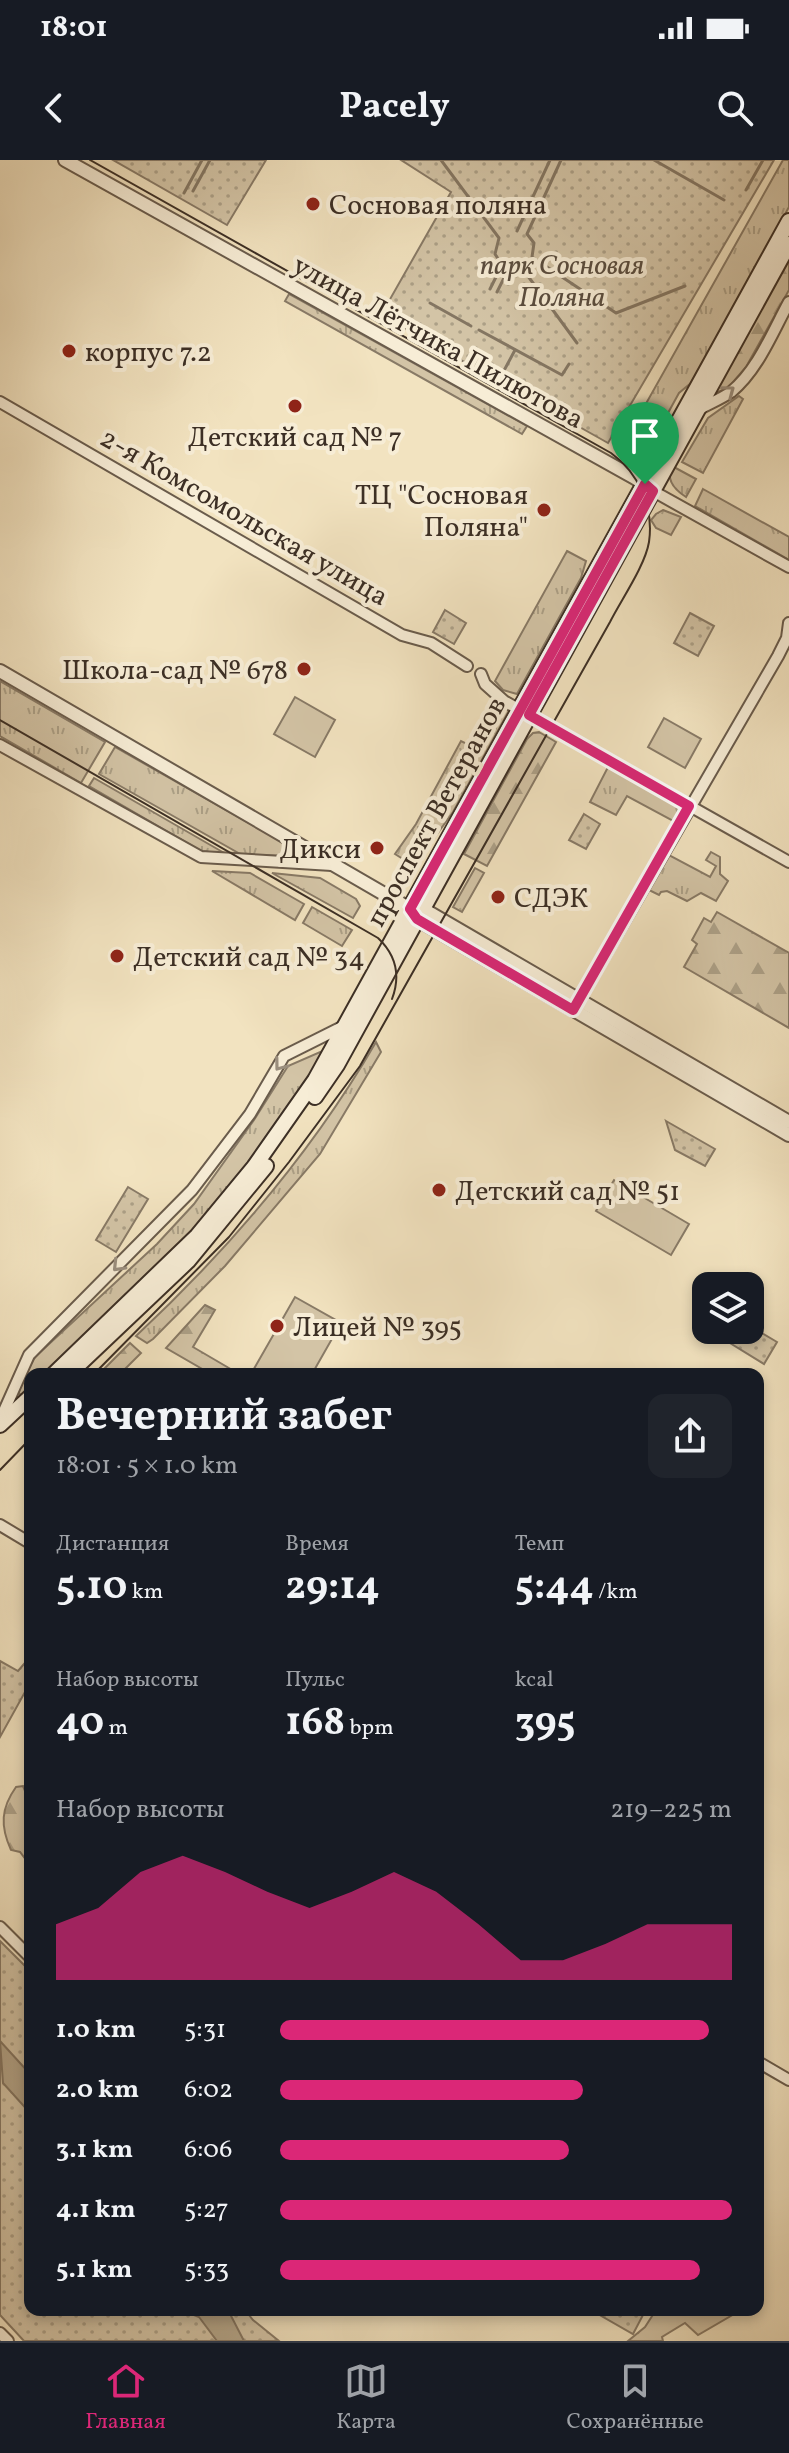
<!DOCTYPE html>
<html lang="ru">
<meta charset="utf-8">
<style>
body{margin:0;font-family:Vollkorn,serif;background:#20242c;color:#f1f3f6;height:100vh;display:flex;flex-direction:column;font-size:30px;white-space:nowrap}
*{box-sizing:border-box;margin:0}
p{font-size:26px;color:#9ea1a6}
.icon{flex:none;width:44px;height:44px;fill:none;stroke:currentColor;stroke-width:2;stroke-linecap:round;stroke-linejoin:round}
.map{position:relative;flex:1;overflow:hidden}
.side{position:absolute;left:24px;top:1208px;width:740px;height:948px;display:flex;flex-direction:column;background:#171b24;border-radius:16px;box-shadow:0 4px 12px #0003}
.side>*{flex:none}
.controls{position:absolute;left:692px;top:1112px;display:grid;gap:16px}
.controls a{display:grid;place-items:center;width:72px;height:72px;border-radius:16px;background:#171b24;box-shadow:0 4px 12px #0003;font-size:40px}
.pin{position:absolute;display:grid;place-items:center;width:68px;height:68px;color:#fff;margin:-82px -34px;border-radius:50% 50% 50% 0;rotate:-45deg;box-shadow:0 0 8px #0007}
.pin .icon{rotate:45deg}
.round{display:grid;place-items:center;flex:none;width:84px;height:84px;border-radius:16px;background:#20242c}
.summary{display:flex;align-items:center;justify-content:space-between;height:136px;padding:0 32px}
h1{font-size:44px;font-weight:700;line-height:60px}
.metrics{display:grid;grid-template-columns:repeat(3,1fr);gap:12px;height:136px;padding:8px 32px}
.metrics div{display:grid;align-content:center}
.metrics b{font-size:40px;font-weight:700}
.metrics small{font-size:22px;font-weight:400}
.metrics p{font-size:22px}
.chart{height:224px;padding:16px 32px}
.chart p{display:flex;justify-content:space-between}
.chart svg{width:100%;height:144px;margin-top:8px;fill:#db2777;opacity:.7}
ul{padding:0 32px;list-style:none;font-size:26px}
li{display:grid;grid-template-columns:128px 96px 1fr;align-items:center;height:60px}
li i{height:20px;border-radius:10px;background:#db2777}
.status{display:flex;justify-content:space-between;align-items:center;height:56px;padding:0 40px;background:#171b24;direction:ltr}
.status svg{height:22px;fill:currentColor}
header{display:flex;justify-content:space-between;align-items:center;height:104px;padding:0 32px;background:#171b24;font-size:36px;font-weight:700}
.tabs{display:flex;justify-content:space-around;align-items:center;height:112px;border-top:2px solid #363941;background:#171b24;font-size:22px;color:#9ea1a6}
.tabs a{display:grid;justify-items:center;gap:4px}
.tabs .on{color:#db2777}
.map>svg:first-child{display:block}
.grass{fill:url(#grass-tufts);stroke:#887a66;stroke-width:2}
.forest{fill:url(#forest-firs);stroke:#887a66;stroke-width:2}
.park{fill:url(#park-dots);stroke:#887a66;stroke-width:2}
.pitch{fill:#d3c4a6;stroke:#887a66;stroke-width:2}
.water{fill:#b4a68b;stroke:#847662;stroke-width:2}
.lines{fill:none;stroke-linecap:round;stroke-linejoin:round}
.stream{stroke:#847662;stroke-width:3}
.minor-casing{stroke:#6a5c4c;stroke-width:14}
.tertiary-casing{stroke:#6a5c4c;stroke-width:16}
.secondary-casing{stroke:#3c2f25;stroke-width:18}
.minor{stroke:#f7edd6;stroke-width:10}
.tertiary{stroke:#f7edd6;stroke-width:12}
.secondary{stroke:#f7edd6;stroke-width:14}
.tram{stroke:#3c2f25;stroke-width:2}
.oneway{stroke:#9a8e7e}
.route-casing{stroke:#fff;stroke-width:16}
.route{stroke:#db2777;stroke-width:10}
.poi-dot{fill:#8f2418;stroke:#f7edd6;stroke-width:3}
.labels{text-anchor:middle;stroke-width:8;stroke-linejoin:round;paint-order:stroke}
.poi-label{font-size:28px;fill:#3c2f25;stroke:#f7edd6;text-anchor:start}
.park-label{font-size:28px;font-style:italic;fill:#5a4d3f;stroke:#f7edd6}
.street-label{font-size:28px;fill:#3c2f25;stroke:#f7edd6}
</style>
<div class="status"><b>18:01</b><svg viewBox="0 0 49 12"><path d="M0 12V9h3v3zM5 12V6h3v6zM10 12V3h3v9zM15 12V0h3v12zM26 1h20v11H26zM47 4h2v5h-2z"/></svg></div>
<header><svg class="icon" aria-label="back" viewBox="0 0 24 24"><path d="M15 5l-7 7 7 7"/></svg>Pacely<svg class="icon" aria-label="search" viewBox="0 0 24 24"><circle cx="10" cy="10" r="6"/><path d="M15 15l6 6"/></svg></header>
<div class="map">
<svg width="789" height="2181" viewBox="0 0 789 2181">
<defs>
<pattern id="grass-tufts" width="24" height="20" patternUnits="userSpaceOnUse" patternTransform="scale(2)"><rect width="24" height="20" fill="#d3c4a6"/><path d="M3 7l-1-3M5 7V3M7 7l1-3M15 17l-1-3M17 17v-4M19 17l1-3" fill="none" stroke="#aca087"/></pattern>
<pattern id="forest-firs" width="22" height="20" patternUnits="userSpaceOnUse" patternTransform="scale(2)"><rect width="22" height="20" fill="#d3c4a6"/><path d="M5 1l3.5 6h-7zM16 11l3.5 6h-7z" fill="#aca087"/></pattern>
<pattern id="park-dots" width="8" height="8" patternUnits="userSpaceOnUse" patternTransform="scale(2)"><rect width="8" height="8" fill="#d3c4a6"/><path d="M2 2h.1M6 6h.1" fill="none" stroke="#aca087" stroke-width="1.8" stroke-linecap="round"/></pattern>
</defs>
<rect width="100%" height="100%" fill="#f2e3c0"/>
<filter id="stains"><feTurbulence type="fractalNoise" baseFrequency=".0025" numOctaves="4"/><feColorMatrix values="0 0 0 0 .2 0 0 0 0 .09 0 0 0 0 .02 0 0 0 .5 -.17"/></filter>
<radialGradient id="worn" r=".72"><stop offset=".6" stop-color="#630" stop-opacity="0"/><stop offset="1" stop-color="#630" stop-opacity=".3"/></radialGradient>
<g class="grass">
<path d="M 783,0 L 789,0 L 789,47 L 691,223 L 679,233 L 651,284 L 630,272 Z"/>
<path d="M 289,134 L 527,266 L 522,274 L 285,141 Z"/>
<path d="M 739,236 L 743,239 L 703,313 L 682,302 L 708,258 Z"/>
<path d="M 672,306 L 696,319 L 686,337 C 675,330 665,320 672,306 Z"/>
<path d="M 703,329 L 789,377 L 789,400 L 695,346 Z"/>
<path d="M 663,350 L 681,357 L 671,375 L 656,368 L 651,360 L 656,354 Z"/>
<path d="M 567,391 L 586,401 L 581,418 L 517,534 L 503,530 L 495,521 Z"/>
<path d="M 0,521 L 105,582 L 81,623 L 0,576 Z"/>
<path d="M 503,542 L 511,547 L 453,652 L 414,706 L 395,694 L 416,664 L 461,581 L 477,589 Z"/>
<path d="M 115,587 L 293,688 L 296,693 L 295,696 L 242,695 L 99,614 Z"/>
<path d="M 608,607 L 680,646 L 682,650 L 675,662 L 627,636 L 616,655 L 590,642 Z"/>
<path d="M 94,618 L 226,694 L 201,691 L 89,626 Z"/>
<path d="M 711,692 L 720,697 L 720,714 L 728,721 L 716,741 L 701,733 L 687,741 L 667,731 L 661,732 L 659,735 L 649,730 L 669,695 L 710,717 L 716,706 L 706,700 Z"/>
<path d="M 475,708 L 484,713 L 462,752 L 453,747 Z"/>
<path d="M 212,711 L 250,713 L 304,744 L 295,760 Z"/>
<path d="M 272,713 L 320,718 L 356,739 L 360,746 L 353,758 Z"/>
<path d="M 312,747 L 352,770 L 342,786 L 303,763 Z"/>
<path d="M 376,882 L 381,892 L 320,994 L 225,1106 L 153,1179 L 147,1183 L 136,1176 C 228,1090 313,991 376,882 Z"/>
<path d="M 327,889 L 248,1006 L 183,1085 L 46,1214 L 30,1214 L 30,1229 L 22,1237 L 17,1230 L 35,1197 L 157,1084 L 194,1044 L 254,960 L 288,906 Z"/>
<path d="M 656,2150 L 741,2150 L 698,2175 L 685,2163 L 662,2177 L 663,2181 L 628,2181 L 645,2167 Z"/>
</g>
<g class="forest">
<path d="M 789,94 L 789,130 L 746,207 L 728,228 L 713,234 Z"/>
<path d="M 539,572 L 556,582 L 487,706 L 464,694 L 527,579 L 533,573 Z"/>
<path d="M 717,752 L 789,793 L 789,868 L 684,807 L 697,784 L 692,780 L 704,758 L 711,762 Z"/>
<path d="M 205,1145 L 215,1150 L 193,1187 L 234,1211 L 232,1214 L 211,1214 L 166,1188 Z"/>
<path d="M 130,1183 L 141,1193 L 120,1214 L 99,1214 Z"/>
<path d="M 23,1626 L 30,1643 L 30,1705 L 20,1692 L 11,1690 C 0,1666 1,1648 16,1627 Z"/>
</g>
<g class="park">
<path d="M 113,0 L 266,0 L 227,65 Z"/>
<path d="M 401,0 L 774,0 L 608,283 L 381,155 L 451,32 Z"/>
<path d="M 445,450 L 466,463 L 454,484 L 433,472 Z"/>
<path d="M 690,453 L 714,466 L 698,496 L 674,483 Z"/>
<path d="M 584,654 L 600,664 L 586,689 L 569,680 Z"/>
<path d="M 666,961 L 715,989 L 705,1006 L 675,990 Z"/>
<path d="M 128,1027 L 148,1039 L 116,1092 L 96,1080 Z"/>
<path d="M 750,1166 L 777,1182 L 764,1204 L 725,1180 L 731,1170 L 750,1170 Z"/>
<path d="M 30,1497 L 30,1523 L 0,1577 L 0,1501 L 18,1511 Z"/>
<path d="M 0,1781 L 30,1811 L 30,2150 L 245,2150 L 253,2160 L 279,2181 L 24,2181 L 0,2155 Z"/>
<path d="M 591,2150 L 634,2150 L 643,2155 L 633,2174 Z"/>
</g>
<g class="pitch">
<path d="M 295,537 L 335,560 L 315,597 L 274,574 Z"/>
<path d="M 664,558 L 701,579 L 685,608 L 648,587 Z"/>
<path d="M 614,1020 L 689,1064 L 671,1095 L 596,1051 Z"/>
<path d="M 295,1137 L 341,1163 L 312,1214 L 251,1214 Z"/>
</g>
<g class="water">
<path d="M 0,1881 L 30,1914 L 30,1953 L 3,1923 Z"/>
<path d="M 181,2150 L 228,2150 L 244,2181 L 217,2181 L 199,2157 Z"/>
</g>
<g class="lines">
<g class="stream">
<path d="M 441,0 L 499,78 L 495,94 L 502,105 L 490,129"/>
<path d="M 561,0 L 527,74 L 534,83 L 532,97 L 616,153 L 685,126"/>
<path d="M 654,0 L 724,40"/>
<path d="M 746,30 L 763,0"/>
<path d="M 193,31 L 210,0"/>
<path d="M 184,33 L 202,0"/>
<path d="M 517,71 L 550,0"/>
<path d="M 497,132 L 509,108 L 522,108 L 577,183"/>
<path d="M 430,143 L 471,166"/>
<path d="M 479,170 L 562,215 L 569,204"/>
<path d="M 500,218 L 515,190"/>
</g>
<g class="minor-casing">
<g id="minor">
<path d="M 0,242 L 402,475 L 431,483 L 467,506"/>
<path d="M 698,250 C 708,244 721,239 731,232 C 758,210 773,171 789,142"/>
<path d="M 653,331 L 789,407"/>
<path d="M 481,514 L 485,524 L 504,541 L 789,702"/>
<path d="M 0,585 L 201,697 L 332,705"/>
<path d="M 576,845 L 778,496 L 787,478 L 789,463"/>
<path d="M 0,1260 L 29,1195 L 192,1030 L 250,954 L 284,896 L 344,866"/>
<path d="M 0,1365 L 30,1383"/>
<path d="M 0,1767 L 30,1797"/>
<path d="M 758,1902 L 789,1920"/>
<path d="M 0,2173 L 8,2181"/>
</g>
</g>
<g class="tertiary-casing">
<g id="tertiary">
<path d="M 65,0 L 635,318 L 651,329"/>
<path d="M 0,511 L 410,749 L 417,759 L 789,975"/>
<path d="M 413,749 L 423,749 L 789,962"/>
</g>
</g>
<g class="secondary-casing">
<g id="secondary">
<path d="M 315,937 L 337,905 L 789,84"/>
<path d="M 54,1214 L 197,1076 L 254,1007 L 315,920 L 789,61"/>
<path d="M 69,1214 L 188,1101 L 266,1006"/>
<path d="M 0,1265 L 30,1237"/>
</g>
</g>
<use href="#minor" class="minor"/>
<use href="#tertiary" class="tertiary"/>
<use href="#secondary" class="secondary"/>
<g class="tram">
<path d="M 90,0 L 611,293 C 639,313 654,348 649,382 C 645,406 621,440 610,462 L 360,906 L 289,1002 L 229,1077 L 94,1214"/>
<path d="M 0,560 L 378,778 C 396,795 401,815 392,839"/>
<path d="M 0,1310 L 30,1279"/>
</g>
</g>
<defs><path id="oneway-chevron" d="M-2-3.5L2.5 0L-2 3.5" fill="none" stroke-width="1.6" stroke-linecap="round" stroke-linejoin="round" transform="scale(2)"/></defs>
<g class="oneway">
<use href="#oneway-chevron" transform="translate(729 231) rotate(-37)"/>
<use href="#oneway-chevron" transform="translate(280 905) rotate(127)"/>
<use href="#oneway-chevron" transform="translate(118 1106) rotate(134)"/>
</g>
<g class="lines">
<g class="route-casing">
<path id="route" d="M 645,324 L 653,331 L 529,555 L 689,646 L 573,850 L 417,759 L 410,749 Z"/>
</g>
<use href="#route" class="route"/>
</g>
<g class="poi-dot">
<circle cx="313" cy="44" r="8"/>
<circle cx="69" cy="191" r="8"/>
<circle cx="295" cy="246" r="8"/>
<circle cx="544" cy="350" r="8"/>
<circle cx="304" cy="509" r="8"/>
<circle cx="377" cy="688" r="8"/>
<circle cx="498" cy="737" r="8"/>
<circle cx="117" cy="796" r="8"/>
<circle cx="439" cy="1030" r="8"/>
<circle cx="277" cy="1166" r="8"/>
</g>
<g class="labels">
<g class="poi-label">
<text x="329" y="54">Сосновая поляна</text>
<text x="85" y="201">корпус 7.2</text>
<text x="295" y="286" text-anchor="middle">Детский сад № 7</text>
<text x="528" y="344" text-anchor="end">ТЦ "Сосновая<tspan x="528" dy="32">Поляна"</tspan></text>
<text x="288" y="519" text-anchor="end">Школа-сад № 678</text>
<text x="361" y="698" text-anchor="end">Дикси</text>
<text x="514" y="747">СДЭК</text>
<text x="133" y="806">Детский сад № 34</text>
<text x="455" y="1040">Детский сад № 51</text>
<text x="293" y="1176">Лицей № 395</text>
</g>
<g class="park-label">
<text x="562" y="114">парк Сосновая<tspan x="562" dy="32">Поляна</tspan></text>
</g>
<g class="street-label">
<text transform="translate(439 181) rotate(29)" y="10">улица Лётчика Пилютова</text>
<text transform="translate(245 356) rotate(30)" y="10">2-я Комсомольская улица</text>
<text transform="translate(435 651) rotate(-61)" y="10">проспект Ветеранов</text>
</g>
</g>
<rect width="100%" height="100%" filter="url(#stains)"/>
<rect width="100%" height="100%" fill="url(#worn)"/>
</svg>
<div class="controls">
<a><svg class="icon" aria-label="layers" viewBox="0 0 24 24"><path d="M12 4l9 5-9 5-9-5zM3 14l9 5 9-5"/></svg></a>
</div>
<div class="pin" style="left:645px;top:324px;background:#1e9e55"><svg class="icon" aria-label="arrive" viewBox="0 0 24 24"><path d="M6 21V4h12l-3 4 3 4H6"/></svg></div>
<section class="side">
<div class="summary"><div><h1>Вечерний забег</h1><p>18:01 · 5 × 1.0 km</p></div><a class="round"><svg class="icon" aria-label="share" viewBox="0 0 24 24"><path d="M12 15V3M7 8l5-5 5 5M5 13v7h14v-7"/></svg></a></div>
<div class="metrics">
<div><p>Дистанция</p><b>5.10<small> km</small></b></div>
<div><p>Время</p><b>29:14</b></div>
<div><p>Темп</p><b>5:44<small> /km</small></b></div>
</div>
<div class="metrics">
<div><p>Набор высоты</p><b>40<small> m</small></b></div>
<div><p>Пульс</p><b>168<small> bpm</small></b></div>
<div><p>kcal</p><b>395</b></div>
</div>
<div class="chart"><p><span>Набор высоты</span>219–225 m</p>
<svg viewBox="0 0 160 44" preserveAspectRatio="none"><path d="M0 44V27L10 22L20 11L30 6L40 11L50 17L60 22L70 17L80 11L90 17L100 27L110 38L120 38L130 33L140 27L150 27L160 27V44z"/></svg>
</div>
<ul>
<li><b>1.0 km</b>5:31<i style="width:95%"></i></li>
<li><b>2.0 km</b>6:02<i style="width:67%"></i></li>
<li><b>3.1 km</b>6:06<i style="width:64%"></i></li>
<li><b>4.1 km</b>5:27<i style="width:100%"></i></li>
<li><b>5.1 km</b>5:33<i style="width:93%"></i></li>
</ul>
</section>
</div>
<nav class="tabs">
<a class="on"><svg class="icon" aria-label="home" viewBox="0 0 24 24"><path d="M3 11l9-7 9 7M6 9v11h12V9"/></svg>Главная</a>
<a><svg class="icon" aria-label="map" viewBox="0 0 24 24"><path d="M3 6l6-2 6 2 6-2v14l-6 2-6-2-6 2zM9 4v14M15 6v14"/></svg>Карта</a>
<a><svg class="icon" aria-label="saved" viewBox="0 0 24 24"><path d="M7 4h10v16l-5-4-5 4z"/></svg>Сохранённые</a>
</nav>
